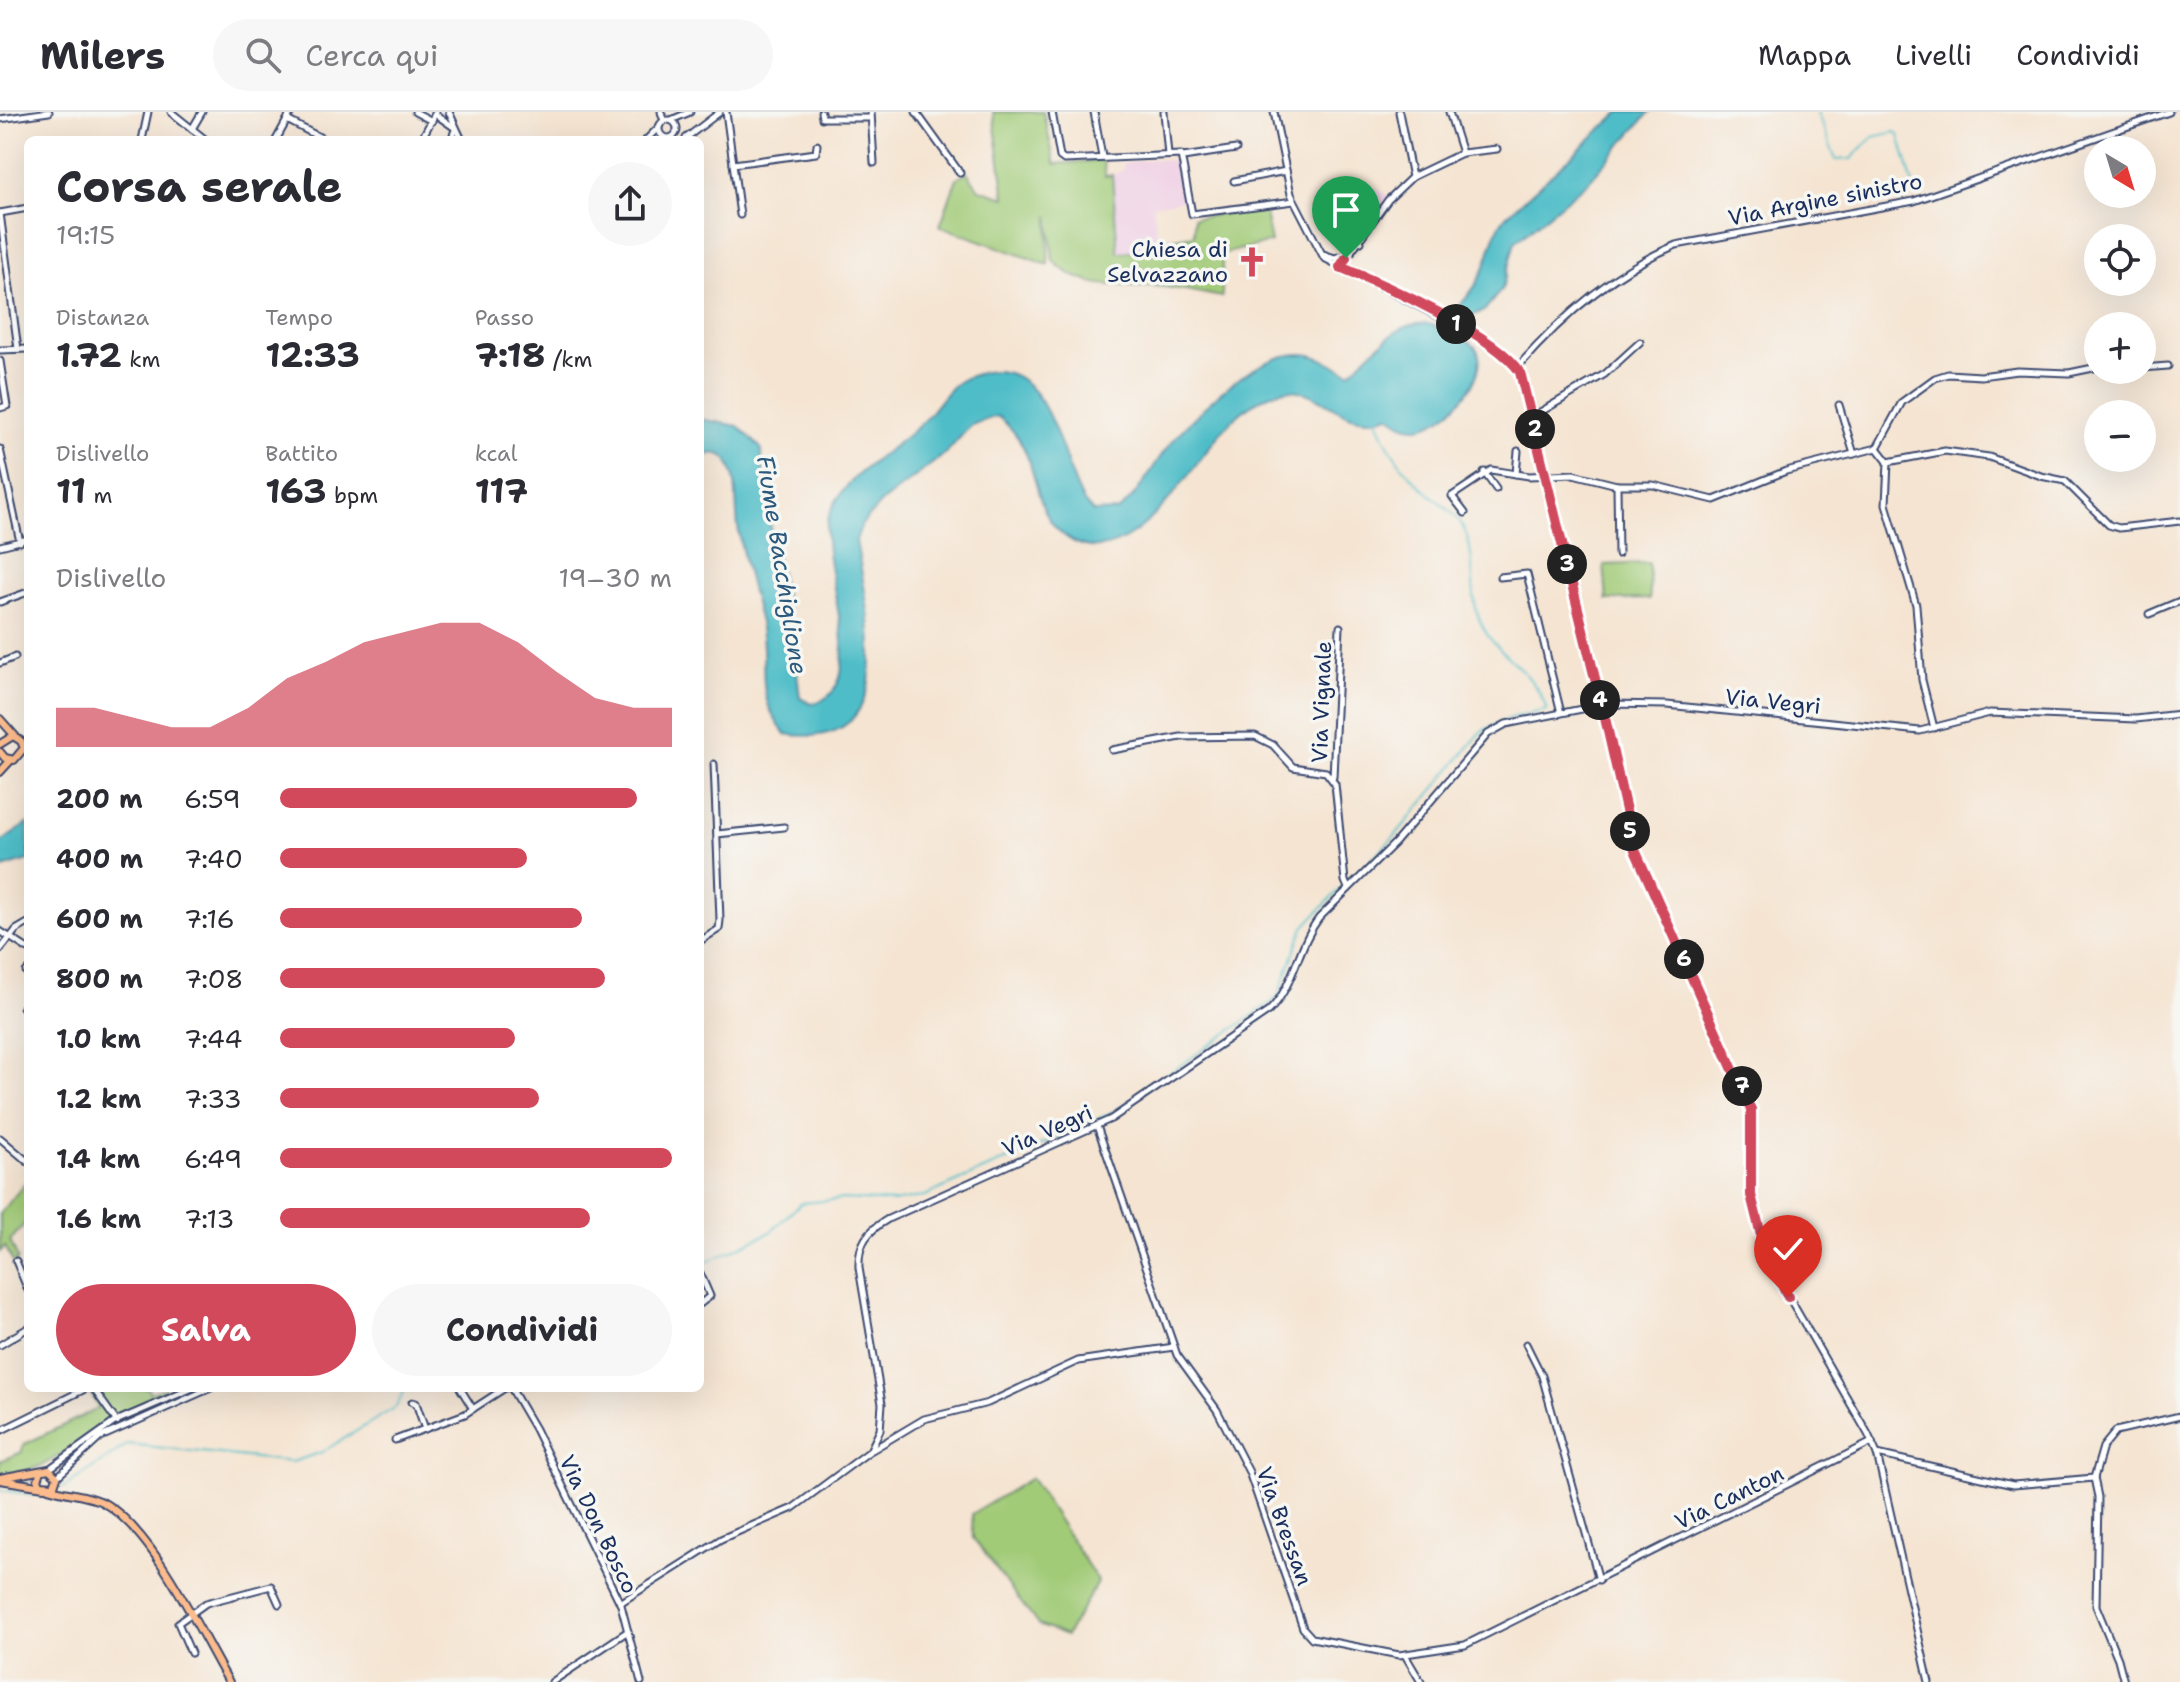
<!DOCTYPE html>
<html lang="it">
<meta charset="utf-8">
<style>
body{margin:0;font-family:"Shantell Sans",sans-serif;background:#f7f7f7;color:#2b2b33;height:100vh;display:flex;flex-direction:column;font-size:30px;white-space:nowrap}
*{box-sizing:border-box;margin:0}
p{font-size:26px;color:#7c7c81}
.icon{flex:none;width:44px;height:44px;fill:none;stroke:currentColor;stroke-width:2;stroke-linecap:round;stroke-linejoin:round}
.map{position:relative;flex:1;overflow:hidden}
.drawer{position:absolute;left:24px;top:24px;width:680px;height:1256px;display:flex;flex-direction:column;background:#fff;border-radius:12px;box-shadow:0 8px 32px #0002}
.drawer>*{flex:none}
.needle{width:52px;rotate:142deg}
.buttons{position:absolute;left:2084px;top:24px;display:grid;gap:16px}
.buttons a{display:grid;place-items:center;width:72px;height:72px;border-radius:50%;background:#fff;box-shadow:0 8px 32px #0002;font-size:40px}
.pin{position:absolute;display:grid;place-items:center;width:68px;height:68px;color:#fff;margin:-82px -34px;border-radius:50% 50% 50% 0;rotate:-45deg;box-shadow:0 0 8px #0007}
.pin .icon{rotate:45deg}
.km{position:absolute;width:40px;height:40px;margin:-20px;border-radius:50%;background:#222;color:#fff;font-size:22px;line-height:40px;text-align:center}
.round{display:grid;place-items:center;flex:none;width:84px;height:84px;border-radius:42px;background:#f7f7f7}
.headline{display:flex;align-items:center;justify-content:space-between;height:136px;padding:0 32px}
h1{font-size:44px;font-weight:700;line-height:60px}
.metrics{display:grid;grid-template-columns:repeat(3,1fr);gap:12px;height:136px;padding:8px 32px}
.metrics div{display:grid;align-content:center}
.metrics b{font-size:34px;font-weight:700}
.metrics small{font-size:22px;font-weight:400}
.metrics p{font-size:22px}
.chart{height:224px;padding:16px 32px}
.chart p{display:flex;justify-content:space-between}
.chart svg{width:100%;height:144px;margin-top:8px;fill:#d1495b;opacity:.7}
.cta{display:flex;gap:16px;margin-top:auto;padding:16px 32px}
.cta a{flex:1;height:92px;border-radius:48px;background:#d1495b;color:#fff;font-size:32px;font-weight:700;line-height:92px;text-align:center}
.cta a+a{background:#f7f7f7;color:#2b2b33}
ul{padding:0 32px;list-style:none;font-size:26px}
li{display:grid;grid-template-columns:128px 96px 1fr;align-items:center;height:60px}
li i{height:20px;border-radius:10px;background:#d1495b}
header{display:flex;align-items:center;gap:48px;box-sizing:border-box;height:112px;padding:0 40px;background:#fff;border-bottom:2px solid #e1e1e2}
header strong{font-size:38px}
nav{display:flex;gap:44px;margin-inline-start:auto;font-size:28px}
.search{width:560px;height:72px;background:#f7f7f7;display:flex;align-items:center;gap:20px;box-sizing:border-box;padding:0 28px;border-radius:44px;color:#7c7c81;font-size:30px}
.map>svg:first-child{display:block}
.built{fill:#f0d0e5}
.green{fill:#a1cb77;stroke:#5e7d6a;stroke-width:2}
.water{fill:#4fbdc8;stroke:#357693;stroke-width:2}
.lines{fill:none;stroke-linecap:round;stroke-linejoin:round}
.stream{stroke:#4fbdc8;stroke-width:2}
.minor-casing{stroke:#3c4a6f;stroke-width:9}
.major-casing{stroke:#3c4a6f;stroke-width:10}
.minor{stroke:#fff;stroke-width:5}
.major{stroke:#fbbb8c;stroke-width:6}
.route-casing{stroke:#fff;stroke-width:16}
.route{stroke:#d1495b;stroke-width:10}
.labels{text-anchor:middle;stroke-width:7;stroke-linejoin:round;paint-order:stroke}
.street-label{font-size:22px;fill:#1b2f5e;stroke:#f6f6f2}
.poi-label{font-size:22px;fill:#1b2f5e;stroke:#f6f6f2;text-anchor:end}
.water-label{font-size:24px;font-style:italic;fill:#2b5a7e;stroke:#f6f6f2}
</style>
<header>
<strong>Milers</strong>
<div class="search"><svg class="icon" aria-label="search" viewBox="0 0 24 24"><circle cx="10" cy="10" r="6"/><path d="M15 15l6 6"/></svg>Cerca qui</div>
<nav><a>Mappa</a><a>Livelli</a><a>Condividi</a></nav>
</header>
<div class="map">
<svg width="2180" height="1570" viewBox="0 0 2180 1570">
<rect width="100%" height="100%" fill="#f6f6f2"/>
<filter id="ink" filterUnits="userSpaceOnUse"><feTurbulence type="fractalNoise" baseFrequency=".0125" numOctaves="2"/><feDisplacementMap in="SourceGraphic" scale="16" xChannelSelector="R" yChannelSelector="G"/><feConvolveMatrix kernelMatrix="1 2 1 2 8 2 1 2 1" color-interpolation-filters="sRGB"/></filter>
<filter id="wash" filterUnits="userSpaceOnUse"><feTurbulence type="fractalNoise" baseFrequency=".006" numOctaves="4" result="noise"/><feDisplacementMap in="SourceGraphic" scale="32" xChannelSelector="R" yChannelSelector="G"/><feGaussianBlur stdDeviation="1.8" result="paint"/><feColorMatrix in="noise" values="0 0 0 0 0 0 0 0 0 0 0 0 0 0 0 0 0 1.4 0 .05"/><feComposite in="paint" operator="in"/></filter>
<g filter="url(#wash)">
<rect width="100%" height="100%" fill="#f5e4d1"/>
<g class="built">
<path d="M 1154,47 L 1179,49 L 1185,88 L 1153,93 L 1158,129 L 1149,139 L 1118,140 L 1112,63 L 1123,58 L 1123,51 Z"/>
<path d="M 1359,71 L 1368,71 L 1391,86 L 1370,116 L 1358,86 Z"/>
</g>
<g class="green">
<path d="M 993,0 L 1043,0 L 1055,52 L 1103,48 L 1105,64 L 1112,63 L 1118,140 L 1149,139 L 1158,129 L 1194,123 L 1194,106 L 1264,97 L 1271,130 L 1222,142 L 1222,185 C 1199,181 1176,175 1153,174 C 1116,173 1083,178 1053,149 L 1049,103 L 1048,153 L 940,114 L 957,66 L 967,60 L 979,77 L 1005,85 Z"/>
<path d="M 1649,451 L 1650,487 L 1607,488 L 1604,453 Z"/>
<path d="M 28,1067 L 28,1108 L 10,1129 L 18,1147 L 14,1152 L 5,1134 L 0,1140 L 0,1102 Z"/>
<path d="M 97,1276 L 148,1276 L 150,1281 L 166,1276 L 169,1282 C 150,1291 129,1298 111,1308 C 73,1330 47,1364 0,1361 L 0,1349 L 22,1340 L 23,1333 L 99,1296 L 90,1281 Z"/>
<path d="M 1031,1366 L 1098,1469 L 1066,1524 L 1038,1513 L 973,1426 L 972,1402 Z"/>
</g>
<g class="water">
<path d="M 1620,0 L 1650,0 L 1589,69 L 1515,130 L 1502,177 L 1484,199 L 1465,206 L 1455,222 C 1461,226 1472,230 1476,236 C 1493,263 1445,314 1418,315 C 1407,316 1398,310 1389,303 C 1339,323 1317,262 1271,282 C 1253,290 1236,303 1223,318 C 1190,356 1122,479 1059,419 C 1027,388 1043,338 997,304 L 971,313 L 946,341 L 882,390 L 862,412 L 856,428 C 867,497 907,642 785,622 C 751,578 770,556 760,511 C 752,478 742,447 738,414 C 735,394 739,366 727,348 C 720,338 708,341 700,347 L 700,307 L 738,314 L 761,336 L 768,401 L 793,525 L 800,586 L 811,592 C 879,579 814,448 829,404 C 841,367 885,343 913,319 C 929,306 939,287 953,274 C 963,265 980,260 993,259 C 1051,257 1061,352 1084,390 L 1093,400 L 1118,399 C 1142,380 1154,350 1174,327 C 1203,294 1263,234 1311,243 C 1324,246 1338,256 1350,260 C 1373,241 1403,199 1438,215 C 1453,200 1469,186 1479,167 C 1491,146 1491,122 1506,104 Z"/>
<path d="M 28,711 L 28,748 L 0,757 L 0,731 Z"/>
</g>
<g class="lines">
<g class="stream">
<path d="M 1817,0 L 1836,48 L 1851,47 L 1873,25 L 1895,20 L 1899,23 L 1916,84"/>
<path d="M 1350,768 L 1395,724 L 1482,619 L 1514,605 L 1547,598 C 1533,555 1496,545 1481,511 C 1466,479 1480,440 1460,410 C 1454,402 1446,395 1438,389 C 1409,367 1388,341 1377,307"/>
<path d="M 703,1152 L 769,1121 L 801,1091 L 843,1087 L 894,1090 L 925,1084 L 1112,1001 L 1272,890 L 1278,884 L 1304,815 L 1341,776"/>
<path d="M 63,1376 L 128,1332 L 292,1350 L 322,1340 L 396,1295 L 406,1276"/>
<path d="M 0,1378 L 42,1384 L 54,1381"/>
</g>
</g>
</g>
<g filter="url(#ink)">
<g class="lines">
<g class="minor-casing">
<g id="minor">
<path d="M 171,0 L 206,28"/>
<path d="M 291,0 L 287,8 L 325,28"/>
<path d="M 415,0 L 432,9"/>
<path d="M 449,0 L 462,28"/>
<path d="M 661,0 L 664,9"/>
<path d="M 726,0 L 740,103"/>
<path d="M 821,0 L 822,6 L 868,6"/>
<path d="M 871,0 L 874,51"/>
<path d="M 916,0 L 960,61"/>
<path d="M 1052,0 L 1060,45 L 1064,48 L 1181,43 L 1192,102 L 1294,89"/>
<path d="M 1094,0 L 1102,45"/>
<path d="M 1164,0 L 1168,43"/>
<path d="M 1274,0 L 1291,82 L 1324,146 L 1469,220 L 1502,240 L 1520,260 L 1600,587 L 1597,594 L 1605,597 L 1607,589 L 1600,587"/>
<path d="M 1399,0 L 1412,65"/>
<path d="M 1449,0 L 1462,41"/>
<path d="M 435,2 L 455,16"/>
<path d="M 0,7 L 49,0"/>
<path d="M 671,8 L 690,0"/>
<circle cx="668" cy="17" r="9"/>
<path d="M 192,17 L 202,0"/>
<path d="M 686,26 L 720,0"/>
<path d="M 142,28 L 148,0"/>
<path d="M 276,28 L 287,8"/>
<path d="M 421,28 L 436,0"/>
<path d="M 451,28 L 455,18"/>
<path d="M 646,28 L 659,15"/>
<path d="M 1183,45 L 1236,37"/>
<path d="M 733,52 L 816,41 L 817,33"/>
<path d="M 1234,69 L 1286,59"/>
<path d="M 1342,95 L 1361,130"/>
<path d="M 0,101 L 18,237"/>
<path d="M 0,101 L 28,96"/>
<path d="M 1332,107 L 1351,141"/>
<path d="M 1323,142 L 1335,146 L 1348,143"/>
<path d="M 1340,155 L 1388,88 L 1412,65 L 1462,41 L 1497,37"/>
<path d="M 0,238 L 28,237"/>
<path d="M 0,249 L 7,294 L 0,296"/>
<path d="M 1517,256 C 1561,205 1614,159 1676,133 L 1914,89 L 2169,0"/>
<path d="M 2142,256 L 2168,254"/>
<path d="M 1839,293 L 1854,342"/>
<path d="M 1532,305 L 1605,262 L 1640,230"/>
<path d="M 1877,336 L 1888,350 L 1886,392 L 1916,493 L 1922,568 L 1934,616"/>
<path d="M 0,337 L 20,430"/>
<path d="M 1888,350 L 1945,339 L 1989,345 L 2041,364 L 2065,369 L 2109,413 L 2119,416 L 2180,409"/>
<path d="M 1484,360 L 1496,377"/>
<path d="M 1516,362 L 1518,339"/>
<path d="M 1617,373 L 1618,442"/>
<path d="M 1465,401 L 1452,384 L 1491,358 L 1529,364 L 1573,362 L 1617,373 L 1653,373 L 1714,388 L 1786,359 L 1877,336 L 1902,290 L 1935,266 L 1948,262 L 1981,264 L 2017,259 L 2069,261 L 2098,255"/>
<path d="M 0,434 L 28,427"/>
<path d="M 1500,465 L 1527,462 L 1561,601"/>
<path d="M 0,490 L 28,480"/>
<path d="M 2149,502 L 2180,489"/>
<path d="M 0,551 L 15,545"/>
<path d="M 1608,592 L 1667,593 L 1920,619 L 1990,601 L 2136,607 L 2180,602"/>
<path d="M 1603,597 L 1635,738 L 1751,998 L 1751,1083 L 1764,1135 L 1779,1168 L 1868,1322 L 1877,1342 L 1929,1570"/>
<path d="M 1112,638 L 1181,625 L 1255,624 L 1273,633 L 1293,655 L 1326,660 L 1335,672 L 1345,769 L 1348,776"/>
<path d="M 1333,665 L 1340,515"/>
<path d="M 717,722 L 784,715"/>
<path d="M 0,819 L 28,837"/>
<path d="M 700,829 L 719,817 L 720,808 L 714,652"/>
<path d="M 0,838 L 16,818 L 28,811"/>
<path d="M 26,860 L 28,858"/>
<path d="M 28,890 L 23,895 L 28,899"/>
<path d="M 1097,1014 L 1177,1243 L 1217,1298 L 1249,1360 L 1303,1516 L 1312,1526 L 1399,1543 L 1465,1533 L 1872,1330"/>
<path d="M 0,1026 L 28,1050"/>
<path d="M 16,1149 L 28,1178"/>
<path d="M 700,1161 L 710,1184 L 700,1192"/>
<path d="M 1526,1232 L 1542,1264 L 1599,1468"/>
<path d="M 0,1233 L 28,1216"/>
<path d="M 93,1276 L 117,1310"/>
<path d="M 460,1276 L 473,1297"/>
<path d="M 511,1276 L 535,1317 L 621,1493 L 641,1570"/>
<path d="M 412,1290 L 416,1291 L 425,1317"/>
<path d="M 0,1319 L 87,1276"/>
<path d="M 395,1328 L 465,1302 L 505,1276"/>
<path d="M 872,1338 L 924,1307 L 988,1291 L 1078,1249 L 1174,1235"/>
<path d="M 1877,1342 L 2013,1373 L 2094,1366"/>
<path d="M 49,1357 L 116,1309 L 193,1276"/>
<path d="M 57,1365 L 101,1325 L 211,1276"/>
<path d="M 2094,1366 L 2098,1385 L 2096,1494 L 2118,1547 L 2124,1570"/>
<path d="M 2094,1366 L 2103,1335 L 2116,1319 L 2180,1304"/>
<path d="M 620,1491 L 721,1427 L 793,1396 L 870,1339 L 880,1318 L 882,1292 L 859,1156 C 858,1132 867,1119 888,1107 L 1111,1007 L 1269,899 C 1295,873 1297,835 1319,806 L 1395,731 L 1488,622 L 1506,612 L 1597,594"/>
<path d="M 191,1541 L 178,1511 L 206,1491 L 271,1474 L 279,1492"/>
<path d="M 1405,1543 L 1421,1570"/>
<path d="M 552,1570 L 628,1519"/>
</g>
</g>
<g class="major-casing">
<g id="major">
<path d="M 0,607 L 16,625"/>
<path d="M 0,632 L 13,624 L 21,629 L 24,636 L 14,648 L 5,646 L 0,640"/>
<path d="M 0,660 L 11,648"/>
<path d="M 0,1366 L 49,1357 L 57,1365 L 54,1374 L 41,1373 L 38,1368 L 41,1359"/>
<path d="M 0,1368 L 44,1375"/>
<path d="M 48,1376 C 66,1382 85,1382 102,1390 C 153,1417 199,1519 229,1570"/>
</g>
</g>
<use href="#minor" class="minor"/>
<use href="#major" class="major"/>
</g>
</g>
<g class="lines" filter="url(#ink)">
<g class="route-casing">
<path id="route" d="M 1346,146 L 1340,155 C 1383,172 1496,223 1520,260 L 1600,587 L 1597,594 L 1603,597 L 1635,738 L 1751,998 L 1751,1083 L 1764,1135 L 1788,1185"/>
</g>
<use href="#route" class="route"/>
</g>
<defs>
<g id="church-bare" transform="scale(2.4)"><path d="M-1.2-6h2.4v3.5h3.3v2.4h-3.3V6h-2.4V-.1h-3.3v-2.4h3.3Z" fill="#d1495b" stroke="#f6f6f2" stroke-width="2.5" paint-order="stroke"/></g>
</defs>
<g fill-rule="evenodd">
<use href="#church-bare" x="1252" y="150"/>
</g>
<g class="labels">
<g class="street-label">
<text transform="translate(1825 87) rotate(-11)" y="8">Via Argine sinistro</text>
<text transform="translate(1773 589) rotate(6)" y="8">Via Vegri</text>
<text transform="translate(1321 590) rotate(-88)" y="8">Via Vignale</text>
<text transform="translate(1047 1018) rotate(-24)" y="8">Via Vegri</text>
<text transform="translate(1729 1385) rotate(-26)" y="8">Via Canton</text>
<text transform="translate(599 1412) rotate(64)" y="8">Via Don Bosco</text>
<text transform="translate(1285 1414) rotate(70)" y="8">Via Bressan</text>
</g>
<g class="poi-label">
<text x="1228" y="145">Chiesa di<tspan x="1228" dy="25">Selvazzano</tspan></text>
</g>
<g class="water-label">
<text transform="translate(782 453) rotate(81)" y="8">Fiume Bacchiglione</text>
</g>
</g>
</svg>
<div class="buttons">
<a><svg class="needle" viewBox="-14 -14 28 28"><path d="M0-13l5 13h-10z" fill="#e53935"/><path d="M0 13l5-13h-10z" fill="#7c7c81"/></svg></a>
<a><svg class="icon" aria-label="locate" viewBox="0 0 24 24"><circle cx="12" cy="12" r="6"/><path d="M12 2v4M12 18v4M2 12h4M18 12h4"/></svg></a>
<a>+</a>
<a>−</a>
</div>
<div class="pin" style="left:1346px;top:146px;background:#1e9e55"><svg class="icon" aria-label="arrive" viewBox="0 0 24 24"><path d="M6 21V4h12l-3 4 3 4H6"/></svg></div>
<div class="pin" style="left:1788px;top:1185px;background:#d93025"><svg class="icon" aria-label="check" viewBox="0 0 24 24"><path d="M5 12l5 5 9-10"/></svg></div>
<b class="km" style="left:1456px;top:212px">1</b>
<b class="km" style="left:1535px;top:317px">2</b>
<b class="km" style="left:1567px;top:452px">3</b>
<b class="km" style="left:1600px;top:588px">4</b>
<b class="km" style="left:1630px;top:719px">5</b>
<b class="km" style="left:1684px;top:847px">6</b>
<b class="km" style="left:1742px;top:974px">7</b>
<section class="drawer">
<div class="headline"><div><h1>Corsa serale</h1><p>19:15</p></div><a class="round"><svg class="icon" aria-label="share" viewBox="0 0 24 24"><path d="M12 15V3M7 8l5-5 5 5M5 13v7h14v-7"/></svg></a></div>
<div class="metrics">
<div><p>Distanza</p><b>1.72<small> km</small></b></div>
<div><p>Tempo</p><b>12:33</b></div>
<div><p>Passo</p><b>7:18<small> /km</small></b></div>
</div>
<div class="metrics">
<div><p>Dislivello</p><b>11<small> m</small></b></div>
<div><p>Battito</p><b>163<small> bpm</small></b></div>
<div><p>kcal</p><b>117</b></div>
</div>
<div class="chart"><p><span>Dislivello</span>19–30 m</p>
<svg viewBox="0 0 160 44" preserveAspectRatio="none"><path d="M0 44V32L10 32L20 35L30 38L40 38L50 32L60 23L70 18L80 12L90 9L100 6L110 6L120 12L130 21L140 29L150 32L160 32V44z"/></svg>
</div>
<ul>
<li><b>200 m</b>6:59<i style="width:91%"></i></li>
<li><b>400 m</b>7:40<i style="width:63%"></i></li>
<li><b>600 m</b>7:16<i style="width:77%"></i></li>
<li><b>800 m</b>7:08<i style="width:83%"></i></li>
<li><b>1.0 km</b>7:44<i style="width:60%"></i></li>
<li><b>1.2 km</b>7:33<i style="width:66%"></i></li>
<li><b>1.4 km</b>6:49<i style="width:100%"></i></li>
<li><b>1.6 km</b>7:13<i style="width:79%"></i></li>
</ul>
<div class="cta"><a>Salva</a><a>Condividi</a></div>
</section>
</div>
